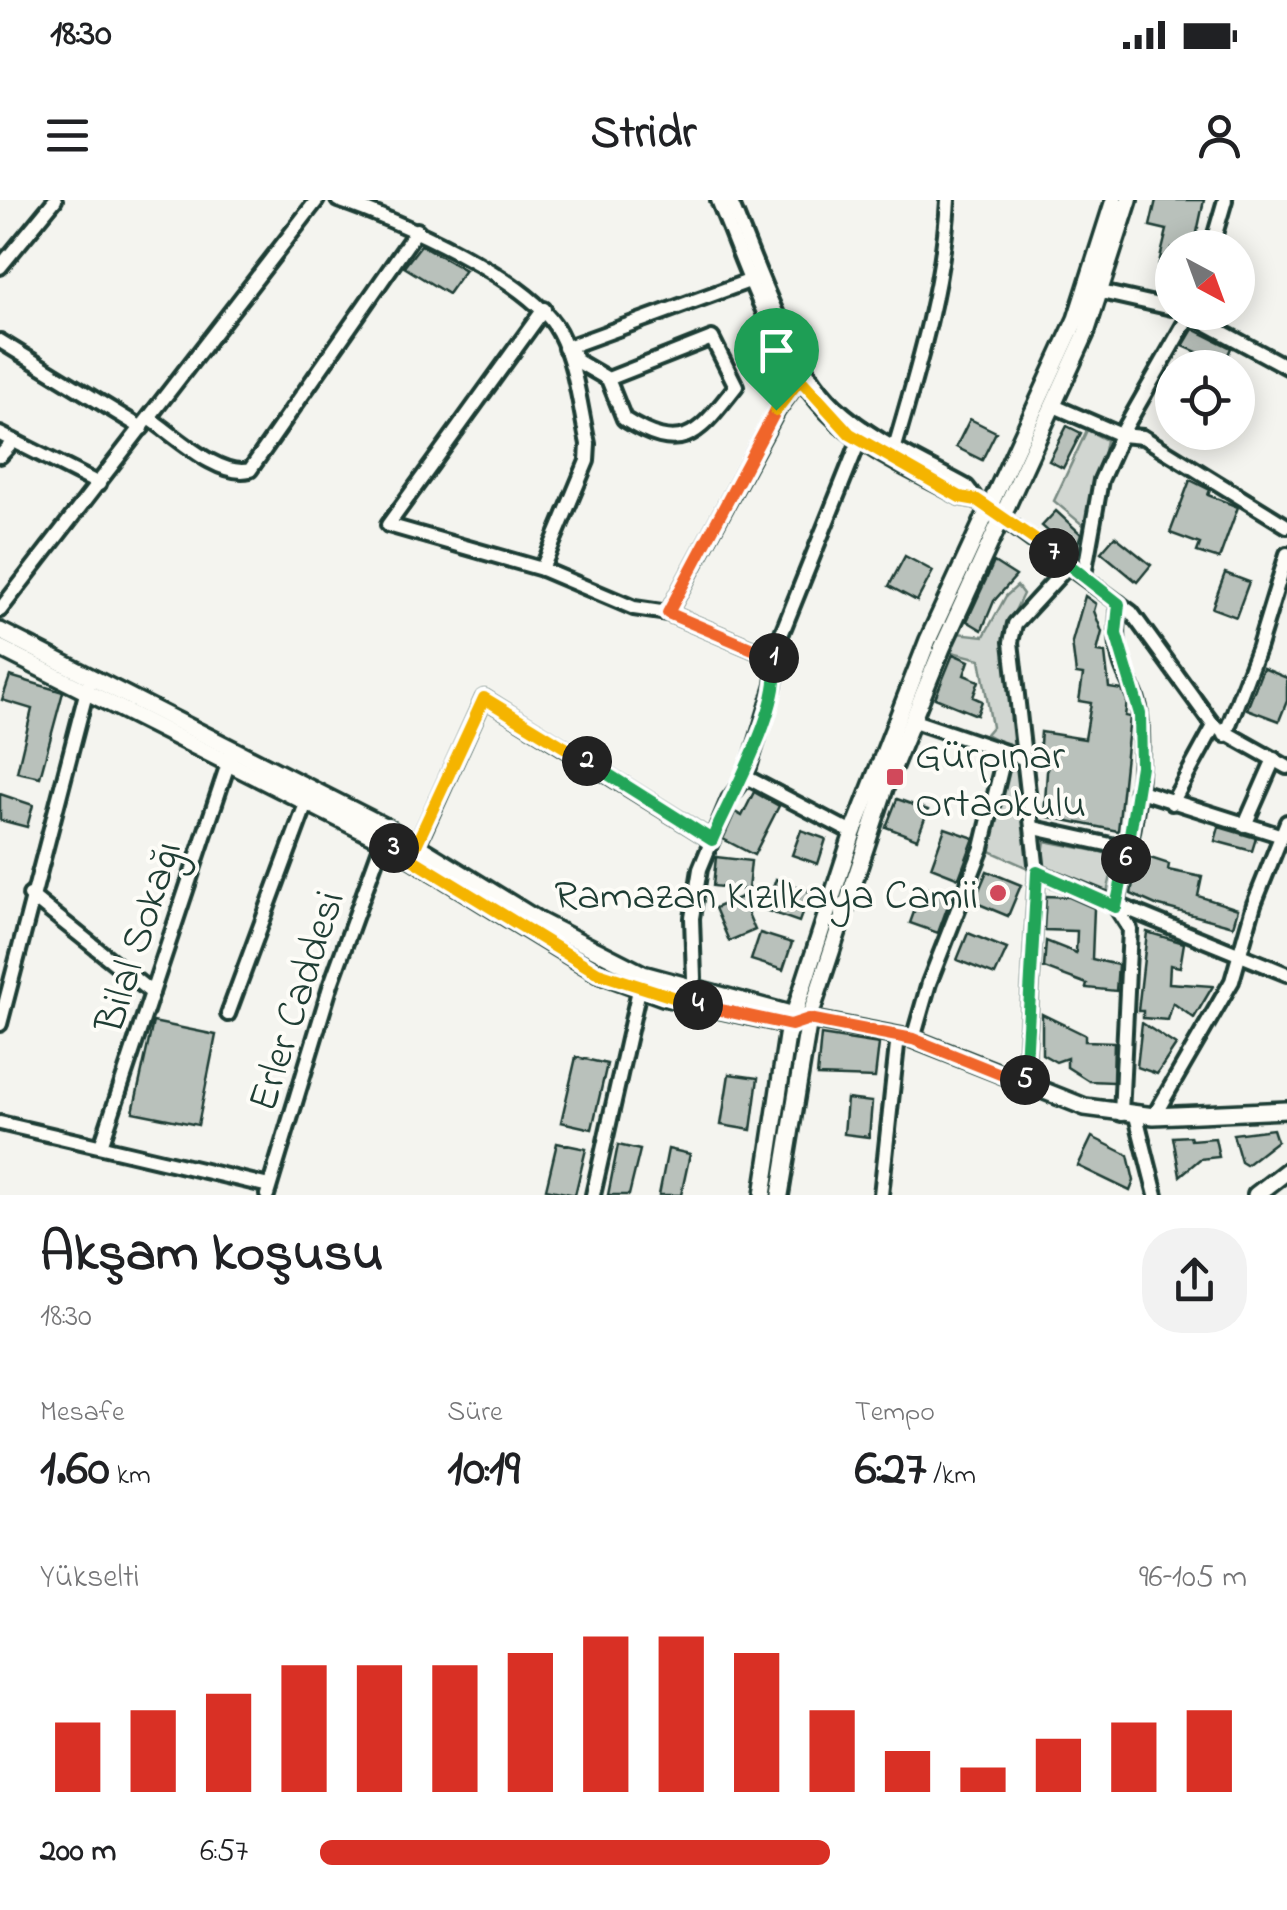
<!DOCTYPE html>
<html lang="tr">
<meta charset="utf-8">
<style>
body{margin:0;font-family:"Indie Flower",sans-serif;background:#f2f2f2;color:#202124;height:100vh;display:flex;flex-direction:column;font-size:38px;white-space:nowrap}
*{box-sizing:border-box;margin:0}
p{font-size:32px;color:#757577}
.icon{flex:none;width:55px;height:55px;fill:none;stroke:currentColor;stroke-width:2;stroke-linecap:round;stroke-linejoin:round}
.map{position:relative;height:995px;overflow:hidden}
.details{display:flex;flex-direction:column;background:#fff;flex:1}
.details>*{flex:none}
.needle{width:65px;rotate:139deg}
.controls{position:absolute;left:1155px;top:30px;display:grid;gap:20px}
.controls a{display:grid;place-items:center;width:100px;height:100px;border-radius:50%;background:#fff;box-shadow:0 5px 25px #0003;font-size:50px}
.pin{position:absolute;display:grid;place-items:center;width:85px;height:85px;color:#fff;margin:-102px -42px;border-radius:50% 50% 50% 0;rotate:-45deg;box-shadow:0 0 10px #0007}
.pin .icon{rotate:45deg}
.km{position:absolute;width:50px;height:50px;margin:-25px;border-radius:50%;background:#222;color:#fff;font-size:28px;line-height:50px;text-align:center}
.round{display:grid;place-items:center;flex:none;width:105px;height:105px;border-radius:40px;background:#f2f2f2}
.summary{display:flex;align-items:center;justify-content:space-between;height:170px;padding:0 40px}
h1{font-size:55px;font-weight:700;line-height:75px}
.metrics{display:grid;grid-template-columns:repeat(3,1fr);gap:15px;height:170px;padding:10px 40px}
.metrics div{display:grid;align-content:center}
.metrics b{font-size:50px;font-weight:700}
.metrics small{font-size:28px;font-weight:400}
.metrics p{font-size:28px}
.chart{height:280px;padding:20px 40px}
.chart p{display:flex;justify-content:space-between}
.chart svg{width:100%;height:180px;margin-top:10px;stroke:#d93025;stroke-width:6}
ul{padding:0 40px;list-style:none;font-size:32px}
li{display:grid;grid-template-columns:160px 120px 1fr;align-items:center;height:75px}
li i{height:25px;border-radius:12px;background:#d93025}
.status{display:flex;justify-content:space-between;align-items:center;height:70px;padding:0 50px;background:#fff;direction:ltr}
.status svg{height:28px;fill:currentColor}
header{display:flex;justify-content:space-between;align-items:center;height:130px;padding:0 40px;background:#fff;font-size:45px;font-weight:700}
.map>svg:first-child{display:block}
.green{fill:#d1d6d1;stroke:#788a82;stroke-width:2.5}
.building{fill:#b9c1bb;stroke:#1f3d34;stroke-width:2.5}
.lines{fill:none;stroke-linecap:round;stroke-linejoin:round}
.minor-casing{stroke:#1f3d34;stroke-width:20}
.major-casing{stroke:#1f3d34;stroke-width:22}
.minor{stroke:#fdfcf7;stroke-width:12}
.major{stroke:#fdfcf7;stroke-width:15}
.split-1-casing{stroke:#fff;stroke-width:20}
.split-2-casing{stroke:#fff;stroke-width:20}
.split-3-casing{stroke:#fff;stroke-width:20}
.split-4-casing{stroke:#fff;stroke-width:20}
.split-5-casing{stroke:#fff;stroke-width:20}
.split-6-casing{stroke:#fff;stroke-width:20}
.split-7-casing{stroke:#fff;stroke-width:20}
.split-8-casing{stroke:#fff;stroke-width:20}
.split-1{stroke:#f0652b;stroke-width:12}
.split-2{stroke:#22a559;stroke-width:12}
.split-3{stroke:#f5b400;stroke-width:12}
.split-4{stroke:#f5b400;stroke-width:12}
.split-5{stroke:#f0652b;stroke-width:12}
.split-6{stroke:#22a559;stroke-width:12}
.split-7{stroke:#22a559;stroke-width:12}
.split-8{stroke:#f5b400;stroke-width:12}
.poi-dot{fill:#d1495b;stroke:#fdfcf7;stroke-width:4}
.labels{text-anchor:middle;stroke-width:8;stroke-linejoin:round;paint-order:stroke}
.poi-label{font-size:42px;fill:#1f3d34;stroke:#fdfcf7;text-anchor:start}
.street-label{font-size:42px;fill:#1f3d34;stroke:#fdfcf7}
</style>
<div class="status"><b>18:30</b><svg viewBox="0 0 49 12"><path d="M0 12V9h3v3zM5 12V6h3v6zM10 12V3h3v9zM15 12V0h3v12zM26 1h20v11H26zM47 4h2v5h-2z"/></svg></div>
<header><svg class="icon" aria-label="menu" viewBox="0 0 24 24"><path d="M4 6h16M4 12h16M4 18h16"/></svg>Stridr<svg class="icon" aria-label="person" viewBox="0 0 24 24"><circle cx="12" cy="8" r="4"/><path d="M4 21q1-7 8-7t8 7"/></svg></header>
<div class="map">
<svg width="1287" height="995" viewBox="0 0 1287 995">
<rect width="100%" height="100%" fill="#f4f4ef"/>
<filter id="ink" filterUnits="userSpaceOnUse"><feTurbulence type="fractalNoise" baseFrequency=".01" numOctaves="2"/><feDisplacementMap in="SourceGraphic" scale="20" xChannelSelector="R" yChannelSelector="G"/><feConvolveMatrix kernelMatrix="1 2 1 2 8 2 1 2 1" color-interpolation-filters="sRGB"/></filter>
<g filter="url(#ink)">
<g class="green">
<path d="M 1087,230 L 1106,240 L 1090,331 L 1054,301 Z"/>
<path d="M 1017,386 L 1023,394 L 1004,434 L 1017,544 L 1014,549 L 986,534 L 992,527 L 980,459 L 948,451 L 957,433 L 984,436 L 1006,396 Z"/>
<path d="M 1016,564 L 1028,628 L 1028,668 L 990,651 L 1006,571 Z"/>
<path d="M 1045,641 L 1116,655 L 1106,697 L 1041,667 Z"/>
</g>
<g class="building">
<path d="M 1156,0 L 1204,0 L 1196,37 L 1192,36 L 1190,48 L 1172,48 L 1172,80 L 1156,75 L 1167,30 L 1150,26 Z"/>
<path d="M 421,45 L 465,70 L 448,94 L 404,67 Z"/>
<path d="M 1193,129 L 1231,148 L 1224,164 L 1183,146 Z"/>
<path d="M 970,219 L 996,232 L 982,260 L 956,247 Z"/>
<path d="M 1067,226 L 1081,233 L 1063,268 L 1049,261 Z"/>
<path d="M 1190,280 L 1210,290 L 1208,295 L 1238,307 L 1219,359 L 1197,352 L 1200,344 L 1170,333 Z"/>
<path d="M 1056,311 L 1081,334 L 1074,354 L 1042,326 Z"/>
<path d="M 1115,336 L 1151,365 L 1137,382 L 1101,352 Z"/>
<path d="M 905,356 L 933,371 L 917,401 L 889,386 Z"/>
<path d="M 994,362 L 1016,376 L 994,401 L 982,430 L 967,421 Z"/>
<path d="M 1225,373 L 1249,382 L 1236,417 L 1212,408 Z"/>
<path d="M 1085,396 L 1096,404 L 1094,411 L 1102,432 L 1097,452 L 1105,453 L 1109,488 L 1122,490 L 1127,501 L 1125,516 L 1130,517 L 1118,631 L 1044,616 L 1048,557 L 1039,556 L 1041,532 L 1085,539 L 1091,503 L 1079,501 L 1083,475 L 1076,474 L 1072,442 Z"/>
<path d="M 953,454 L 969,461 L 964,475 L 979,481 L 973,497 L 982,501 L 977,515 L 935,498 Z"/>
<path d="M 1263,468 L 1287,478 L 1287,501 L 1279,521 L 1247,509 Z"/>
<path d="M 10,476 L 63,492 L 40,577 L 17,572 L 32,509 L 2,500 Z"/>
<path d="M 754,592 L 779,606 L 754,655 L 723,639 L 735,612 L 742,616 Z"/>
<path d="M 0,594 L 33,605 L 27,627 L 0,620 Z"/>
<path d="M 897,599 L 928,610 L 917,639 L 886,627 Z"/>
<path d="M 1219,627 L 1256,638 L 1252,651 L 1215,641 Z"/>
<path d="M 945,628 L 974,638 L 959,678 L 931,667 Z"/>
<path d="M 801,630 L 826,639 L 818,664 L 792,655 Z"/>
<path d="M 1138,654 L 1169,664 L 1168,670 L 1202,677 L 1198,696 L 1238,709 L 1233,726 L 1156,705 L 1131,694 Z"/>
<path d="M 716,657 L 751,661 L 748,690 L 713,686 Z"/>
<path d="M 987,671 L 1021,685 L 1008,716 L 974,702 Z"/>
<path d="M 776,679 L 810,691 L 799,722 L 765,710 Z"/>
<path d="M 923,687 L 951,697 L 938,733 L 910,723 Z"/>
<path d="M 1046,696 L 1069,697 L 1094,708 L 1092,759 L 1118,765 L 1116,791 L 1086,788 L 1087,784 L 1044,768 L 1046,741 L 1076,753 L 1077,731 L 1044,730 Z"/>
<path d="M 741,697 L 755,730 L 729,741 L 715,708 Z"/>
<path d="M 1147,732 L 1184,743 L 1180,767 L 1170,765 L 1169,783 L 1213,786 L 1194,818 L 1173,803 L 1168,820 L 1143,818 L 1143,811 L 1138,811 Z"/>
<path d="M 760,733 L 792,743 L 783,770 L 751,760 Z"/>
<path d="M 968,733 L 1007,749 L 995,775 L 957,760 Z"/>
<path d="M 1042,814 L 1085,835 L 1085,841 L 1114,842 L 1113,882 L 1089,881 L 1067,867 L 1067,858 L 1056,862 L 1042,854 Z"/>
<path d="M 153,822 L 216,835 L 198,925 L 133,912 Z"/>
<path d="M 1142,823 L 1176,845 L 1157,874 L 1137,867 Z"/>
<path d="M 821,835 L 879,844 L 875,878 L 817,876 Z"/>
<path d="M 576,857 L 607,864 L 592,929 L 561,922 Z"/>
<path d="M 729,874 L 758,878 L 751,930 L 721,925 Z"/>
<path d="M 847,899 L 872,902 L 869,937 L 844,934 Z"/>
<path d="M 1273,929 L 1277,941 L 1246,965 L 1241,962 L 1233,934 Z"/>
<path d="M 1190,936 L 1191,940 L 1215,938 L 1219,957 L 1200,959 L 1180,976 L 1173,937 Z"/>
<path d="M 1092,937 L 1128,955 L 1134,981 L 1130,991 L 1078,966 Z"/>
<path d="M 557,943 L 586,949 L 575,995 L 546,989 Z"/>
<path d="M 618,945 L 640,950 L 629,995 L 608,995 Z"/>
<path d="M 668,949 L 690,954 L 681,995 L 659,995 Z"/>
</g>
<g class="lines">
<g class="minor-casing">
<g id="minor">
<path d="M 338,0 C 395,19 531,79 559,132 C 576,164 580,208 588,244 L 587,261 L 542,369"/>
<path d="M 718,0 C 749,74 776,166 836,221 C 870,254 919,274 960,297 L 977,300"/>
<path d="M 730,0 C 757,63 786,158 835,206 C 872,241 922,262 967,287 L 977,300 L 1131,412 L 1214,526 L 1287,567"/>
<path d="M 1211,48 L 1225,0"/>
<path d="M 0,67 L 55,0"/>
<path d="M 1101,92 L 1172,108"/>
<path d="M 544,109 L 388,325 L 542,369 L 634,408 L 668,413 L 774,458"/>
<path d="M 1185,112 L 1287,167"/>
<path d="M 0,141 L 142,228"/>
<path d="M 565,148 L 760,77"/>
<path d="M 571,149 L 577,161 L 608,179 L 624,219 C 685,258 700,231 736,186 L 712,138 L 608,179"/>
<path d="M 1054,206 L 1121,235 L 1143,237 L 1287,326"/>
<path d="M 149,218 C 175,235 218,278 250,270 L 417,30"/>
<path d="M 0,234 L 99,284"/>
<path d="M 895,247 C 919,165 943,86 948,0"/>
<path d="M 0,256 L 14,241"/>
<path d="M 1084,375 L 1101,280 L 1121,235 L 1191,112"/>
<path d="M 1119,403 C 1117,425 1115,444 1122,465 C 1128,483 1139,496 1140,515 C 1146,580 1130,644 1116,707 L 1130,729 L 1121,914"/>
<path d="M 0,410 L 317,0"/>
<path d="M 668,413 L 777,211 L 800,179"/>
<path d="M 911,520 L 1026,559"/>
<path d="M 1225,535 L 1258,449 L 1287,354"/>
<path d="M 746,577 L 853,633"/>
<path d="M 1137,590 L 1279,635"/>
<path d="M 1172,603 L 1214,526"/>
<path d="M 1245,625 L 1274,559"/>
<path d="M 1034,628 L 1129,649"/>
<path d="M 417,645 L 484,498 L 712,640"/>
<path d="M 1037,672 L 1287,774"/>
<path d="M 30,695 L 152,793"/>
<path d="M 694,778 L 692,718 L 700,669 L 729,599 L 746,577 L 774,485 L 779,440 L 864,229"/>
<path d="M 228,814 L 307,601"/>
<path d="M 0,824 L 88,486"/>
<path d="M 913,839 L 929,783 L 982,648 L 1005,553"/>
<path d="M 1025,883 L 1037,672 L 1011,442 L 1015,424 L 1070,364"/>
<path d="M 1136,916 L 1156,995"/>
<path d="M 1154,916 L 1232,781 L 1254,704 L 1287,622"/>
<path d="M 0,923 L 269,986"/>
<path d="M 101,946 L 231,555"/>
<path d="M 267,995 L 331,784 L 386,632"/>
<path d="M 593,995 L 641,781"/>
<path d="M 881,995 L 898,836"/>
</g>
</g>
<g class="major-casing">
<g id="major">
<path d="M 0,431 L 388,628 L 541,722 L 643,774 L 809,819 L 913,839 L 1085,907 L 1154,916 L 1287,910"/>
<path d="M 0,448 L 383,641 L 598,773 L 663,797 L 791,825 L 800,822"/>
<path d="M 763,995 L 787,836 L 853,633 L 928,440 L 1076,119 L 1114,0"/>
<path d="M 780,995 L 809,819 L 886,585 L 942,448 L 1086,133 L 1129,0"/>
<path d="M 1256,995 L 1287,971"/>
</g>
</g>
<use href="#minor" class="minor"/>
<use href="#major" class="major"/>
</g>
</g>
<g class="lines" filter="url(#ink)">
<g class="split-1-casing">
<path id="split-1" d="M 774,458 L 668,413 L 776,210"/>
</g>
<g class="split-2-casing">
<path id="split-2" d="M 587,561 L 712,640 C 729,599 786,502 774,458"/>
</g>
<g class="split-3-casing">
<path id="split-3" d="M 394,648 L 383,640 L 388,628 L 416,645 L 484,498 L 587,561"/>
</g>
<g class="split-4-casing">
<path id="split-4" d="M 394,648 L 598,773 L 698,805"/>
</g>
<g class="split-5-casing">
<path id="split-5" d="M 698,805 L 791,825 L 809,819 L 913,839 L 1025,884 L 1025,880"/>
</g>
<g class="split-6-casing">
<path id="split-6" d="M 1025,880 L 1037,672 L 1116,707 L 1126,659"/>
</g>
<g class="split-7-casing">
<path id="split-7" d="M 1054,353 L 1119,404 L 1116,434 L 1140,514 L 1141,566 L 1126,659"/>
</g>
<g class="split-8-casing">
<path id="split-8" d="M 776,210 L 800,179 L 850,234 L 960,297 L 977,300 L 1054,353"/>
</g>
<use href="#split-1" class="split-1"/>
<use href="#split-2" class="split-2"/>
<use href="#split-3" class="split-3"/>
<use href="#split-4" class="split-4"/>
<use href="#split-5" class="split-5"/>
<use href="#split-6" class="split-6"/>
<use href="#split-7" class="split-7"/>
<use href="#split-8" class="split-8"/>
</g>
<g class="poi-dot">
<rect x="885" y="567" width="20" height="20" rx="5"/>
<circle cx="998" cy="693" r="10"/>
</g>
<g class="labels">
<g class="poi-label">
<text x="915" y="568">Gürpınar<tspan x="915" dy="48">Ortaokulu</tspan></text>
<text x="978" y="708" text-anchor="end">Ramazan Kızılkaya Camii</text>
</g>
<g class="street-label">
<text transform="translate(136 736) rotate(-72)" y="15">Bilal Sokağı</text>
<text transform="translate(294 800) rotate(-72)" y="15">Erler Caddesi</text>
</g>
</g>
</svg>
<div class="controls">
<a><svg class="needle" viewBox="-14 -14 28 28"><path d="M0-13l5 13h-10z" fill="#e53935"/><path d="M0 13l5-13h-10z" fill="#757577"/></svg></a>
<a><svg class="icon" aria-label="locate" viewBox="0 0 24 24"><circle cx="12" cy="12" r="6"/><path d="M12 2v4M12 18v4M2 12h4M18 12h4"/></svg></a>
</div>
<div class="pin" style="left:776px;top:210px;background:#1e9e55"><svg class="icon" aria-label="arrive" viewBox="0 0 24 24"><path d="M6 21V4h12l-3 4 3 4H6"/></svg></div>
<b class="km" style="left:774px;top:458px">1</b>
<b class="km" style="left:587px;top:561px">2</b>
<b class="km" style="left:394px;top:648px">3</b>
<b class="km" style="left:698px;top:805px">4</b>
<b class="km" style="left:1025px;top:880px">5</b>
<b class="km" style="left:1126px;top:659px">6</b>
<b class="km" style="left:1054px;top:353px">7</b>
</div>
<section class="details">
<div class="summary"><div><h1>Akşam koşusu</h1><p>18:30</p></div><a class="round"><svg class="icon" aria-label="share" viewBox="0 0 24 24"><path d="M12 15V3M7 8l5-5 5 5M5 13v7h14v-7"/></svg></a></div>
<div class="metrics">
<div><p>Mesafe</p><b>1.60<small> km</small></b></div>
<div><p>Süre</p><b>10:19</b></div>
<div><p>Tempo</p><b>6:27<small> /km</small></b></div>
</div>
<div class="chart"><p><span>Yükselti</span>96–105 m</p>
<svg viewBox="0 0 160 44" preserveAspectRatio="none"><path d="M5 44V27M15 44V24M25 44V20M35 44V13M45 44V13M55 44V13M65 44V10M75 44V6M85 44V6M95 44V10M105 44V24M115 44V34M125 44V38M135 44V31M145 44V27M155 44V24"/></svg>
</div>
<ul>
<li><b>200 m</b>6:57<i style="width:55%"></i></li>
</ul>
</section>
